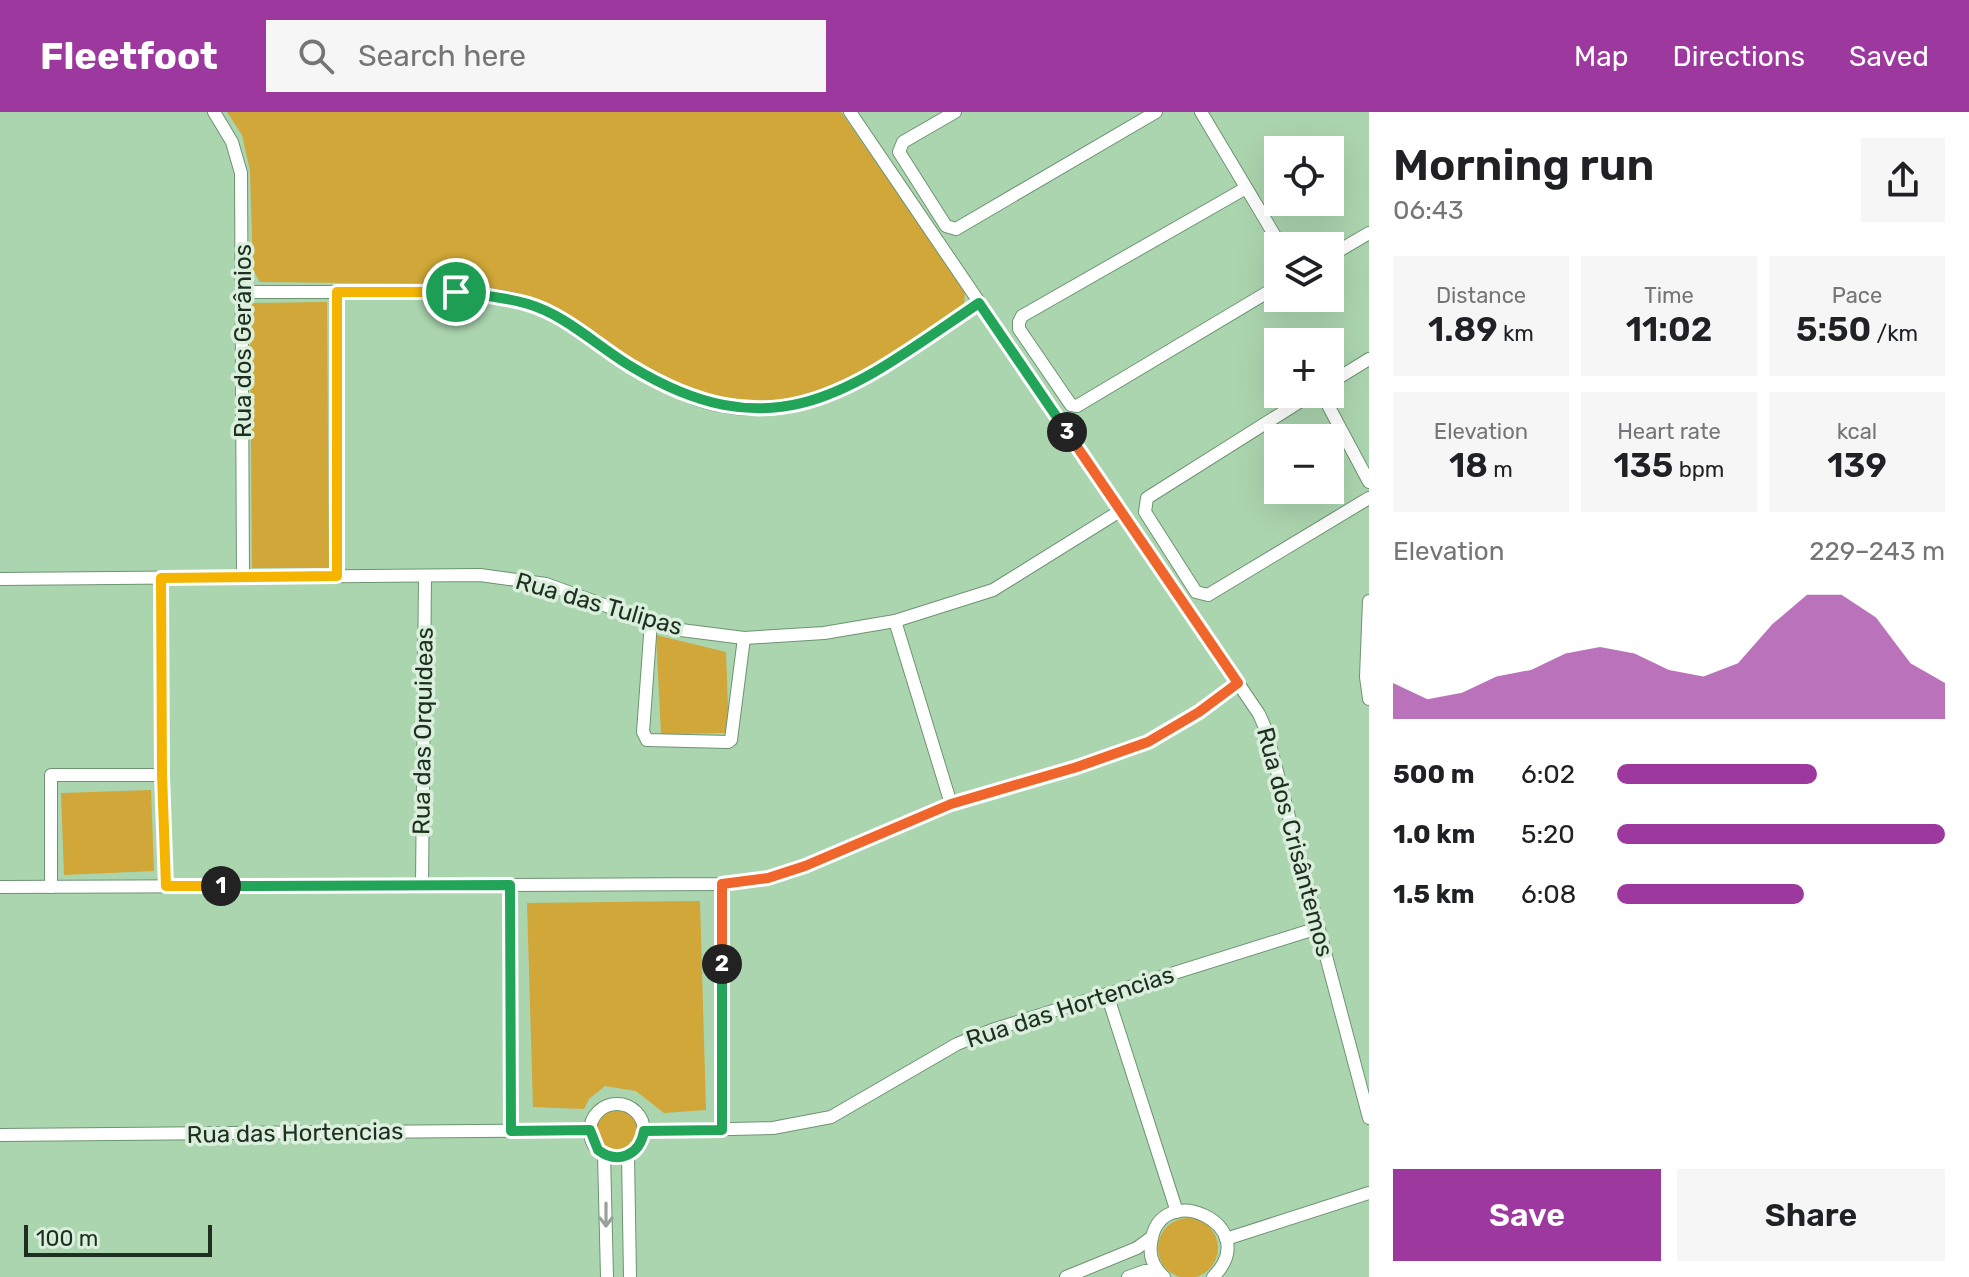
<!DOCTYPE html>
<meta charset="utf-8">
<style>
body{margin:0;font-family:Rubik,sans-serif;background:#f6f6f6;color:#202124;height:100vh;display:flex;flex-direction:column;font-size:30px;white-space:nowrap}
*{box-sizing:border-box;margin:0}
p{font-size:26px;color:#757577}
.icon{flex:none;width:44px;height:44px;fill:none;stroke:currentColor;stroke-width:2;stroke-linecap:round;stroke-linejoin:round}
.map{position:relative;flex:1;overflow:hidden}
.panel{display:flex;flex-direction:column;background:#fff;width:600px}
.panel>*{flex:none}
.controls{position:absolute;left:1264px;top:24px;display:grid;gap:16px}
.controls a{display:grid;place-items:center;width:80px;height:80px;border-radius:0px;background:#fff;box-shadow:0 8px 32px #0002;font-size:40px}
.scale{position:absolute;left:24px;bottom:20px;width:188px;box-sizing:border-box;padding-left:8px;border:4px solid #1e2e20;border-top:0;font-size:22px;line-height:28px;white-space:nowrap;color:#1e2e20;-webkit-text-stroke:6px #daefdc;paint-order:stroke}
.pin{position:absolute;display:grid;place-items:center;width:68px;height:68px;color:#fff;margin:-34px;border:4px solid #fff;border-radius:50%;box-shadow:0 2px 8px #0007}
.km{position:absolute;width:40px;height:40px;margin:-20px;border-radius:50%;background:#222;color:#fff;font-size:22px;line-height:40px;text-align:center}
.round{display:grid;place-items:center;flex:none;width:84px;height:84px;border-radius:0px;background:#f6f6f6}
.summary{display:flex;align-items:center;justify-content:space-between;height:136px;padding:0 24px}
h1{font-size:44px;font-weight:600;line-height:60px}
.figures{display:grid;grid-template-columns:repeat(3,1fr);gap:12px;height:136px;padding:8px 24px}
.figures div{display:grid;align-content:center;border-radius:0px;background:#f6f6f6;text-align:center}
.figures b{font-size:34px;font-weight:600}
.figures small{font-size:22px;font-weight:400}
.figures p{font-size:22px}
.chart{height:224px;padding:16px 24px}
.chart p{display:flex;justify-content:space-between}
.chart svg{width:100%;height:144px;margin-top:8px;fill:#9d399e;opacity:.7}
.cta{display:flex;gap:16px;margin-top:auto;padding:16px 24px}
.cta a{flex:1;height:92px;border-radius:0px;background:#9d399e;color:#fff;font-size:32px;font-weight:600;line-height:92px;text-align:center}
.cta a+a{background:#f6f6f6;color:#202124}
ul{padding:0 24px;list-style:none;font-size:26px}
li{display:grid;grid-template-columns:128px 96px 1fr;align-items:center;height:60px}
li i{height:20px;border-radius:10px;background:#9d399e}
header{display:flex;align-items:center;gap:48px;box-sizing:border-box;height:112px;padding:0 40px;background:#9d399e;color:#fff}
header strong{font-size:38px}
nav{display:flex;gap:44px;margin-inline-start:auto;font-size:28px}
.search{width:560px;height:72px;background:#f6f6f6;display:flex;align-items:center;gap:20px;box-sizing:border-box;padding:0 28px;border-radius:0px;color:#757577;font-size:30px}
main{display:flex;flex:1;min-height:0}
.map>svg:first-child{display:block}
.green{fill:#d0a738}
.lines{fill:none;stroke-linecap:round;stroke-linejoin:round}
.minor-casing{stroke:#6d9471;stroke-width:14}
.minor{stroke:#fff;stroke-width:12}
.oneway{stroke:#9aa19b}
.split-1-casing{stroke:#fff;stroke-width:16}
.split-2-casing{stroke:#fff;stroke-width:16}
.split-3-casing{stroke:#fff;stroke-width:16}
.split-4-casing{stroke:#fff;stroke-width:16}
.split-1{stroke:#f5b400;stroke-width:10}
.split-2{stroke:#22a559;stroke-width:10}
.split-3{stroke:#f0652b;stroke-width:10}
.split-4{stroke:#22a559;stroke-width:10}
.labels{text-anchor:middle;stroke-width:7;stroke-linejoin:round;paint-order:stroke}
.street-label{font-size:24px;fill:#1e2e20;stroke:#daefdc}
</style>
<header>
<strong>Fleetfoot</strong>
<div class="search"><svg class="icon" aria-label="search" viewBox="0 0 24 24"><circle cx="10" cy="10" r="6"/><path d="M15 15l6 6"/></svg>Search here</div>
<nav><a>Map</a><a>Directions</a><a>Saved</a></nav>
</header>
<main>
<div class="map">
<svg width="1369" height="1165" viewBox="0 0 1369 1165">
<rect width="100%" height="100%" fill="#abd5af"/>
<g class="green">
<path d="M 227,0 L 841,0 L 965,179 L 964,193 C 848,271 765,337 629,245 C 608,230 587,212 564,200 C 532,182 496,176 459,172 L 260,170 L 253,158 L 250,59 L 242,23 Z"/>
<path d="M 327,190 L 329,456 L 252,456 L 250,191 Z"/>
<path d="M 656,523 L 726,540 L 729,621 L 661,622 Z"/>
<path d="M 151,678 L 154,759 L 64,763 L 61,681 Z"/>
<path d="M 700,789 L 706,998 L 664,1001 L 636,979 L 605,974 L 589,987 L 584,997 L 533,995 L 527,791 Z"/>
<circle cx="617" cy="1019" r="21"/>
<circle cx="1188" cy="1136" r="30"/>
</g>
<g class="lines">
<g class="minor-casing">
<g id="minor">
<path d="M 214,0 L 232,30 L 241,61 L 243,465"/>
<path d="M 850,0 L 1259,602 L 1266,618 L 1369,1006"/>
<path d="M 955,0 L 903,30 L 899,40 L 946,114 L 956,117 L 1156,0"/>
<path d="M 1201,0 L 1281,134"/>
<path d="M 1246,76 L 1022,204 L 1019,210 L 1019,217 L 1071,293 L 1077,294 L 1278,174"/>
<path d="M 1330,144 L 1369,121"/>
<path d="M 243,180 C 293,180 344,180 394,180 C 438,180 490,177 532,193 C 572,209 603,240 640,260 C 665,273 689,287 717,293 C 818,315 901,244 979,191"/>
<path d="M 337,180 L 337,464"/>
<path d="M 1330,271 L 1369,247"/>
<path d="M 1312,282 L 1147,386 L 1145,400 L 1196,480 L 1208,483 L 1369,386"/>
<path d="M 1322,282 L 1369,370"/>
<path d="M 161,466 L 162,663 L 166,774"/>
<path d="M 0,467 L 480,463 L 546,472 L 651,510 L 681,518 L 744,526 L 824,521 L 895,509 L 993,478 L 1120,399"/>
<path d="M 1369,489 L 1366,565 L 1369,587"/>
<path d="M 895,509 L 951,692"/>
<path d="M 651,510 L 643,620 L 647,628 L 728,630 L 731,628 L 744,526"/>
<path d="M 722,772 L 722,1018"/>
<path d="M 422,773 L 425,465"/>
<path d="M 510,773 L 511,1019"/>
<path d="M 0,775 L 722,772 L 768,766 L 805,754 L 951,692 L 1077,655 L 1148,630 L 1199,600 L 1238,571"/>
<path d="M 51,775 L 51,663 L 162,663"/>
<path d="M 1107,882 L 1177,1100"/>
<circle cx="617" cy="1019" r="27"/>
<path d="M 644,1019 L 773,1016 L 831,1005 L 957,932 L 992,918 L 1318,816"/>
<path d="M 0,1023 L 590,1018"/>
<path d="M 604,1042 L 607,1165"/>
<path d="M 628,1043 L 630,1165"/>
<path d="M 1226,1127 L 1369,1081"/>
<path d="M 1066,1165 L 1137,1136 L 1152,1125"/>
<path d="M 1128,1165 L 1145,1159 L 1158,1160"/>
<path d="M 1164,1165 C 1154,1156 1149,1145 1151,1132 C 1158,1064 1266,1113 1213,1165"/>
</g>
</g>
<use href="#minor" class="minor"/>
</g>
<defs><path id="oneway-shaft" d="M-6 0H5M1.5-3L5.5 0L1.5 3" fill="none" stroke-width="1.6" stroke-linecap="round" stroke-linejoin="round" transform="scale(2)"/></defs>
<use class="oneway" href="#oneway-shaft" transform="translate(606 1103) rotate(90)"/>
<g class="lines">
<g class="split-1-casing">
<path id="split-1" d="M 221,774 L 166,774 L 162,663 L 161,466 L 337,464 L 337,180 L 456,180"/>
</g>
<g class="split-2-casing">
<path id="split-2" d="M 221,774 L 510,773 L 511,1019 L 590,1018 L 598,1038 C 618,1053 640,1043 644,1019 L 722,1018 L 722,852"/>
</g>
<g class="split-3-casing">
<path id="split-3" d="M 722,852 L 722,772 L 768,766 L 805,754 L 951,692 L 1077,655 L 1148,630 L 1199,600 L 1238,571 L 1067,320"/>
</g>
<g class="split-4-casing">
<path id="split-4" d="M 456,180 C 480,183 505,185 528,192 C 566,203 598,235 632,255 C 779,344 856,274 979,191 L 1067,320"/>
</g>
<use href="#split-1" class="split-1"/>
<use href="#split-2" class="split-2"/>
<use href="#split-3" class="split-3"/>
<use href="#split-4" class="split-4"/>
</g>
<g class="labels">
<g class="street-label">
<text transform="translate(243 229) rotate(-90)" y="8">Rua dos Gerânios</text>
<text transform="translate(599 492) rotate(16)" y="8">Rua das Tulipas</text>
<text transform="translate(423 619) rotate(-89)" y="8">Rua das Orquideas</text>
<text transform="translate(1295 730) rotate(75)" y="8">Rua dos Crisântemos</text>
<text transform="translate(1070 895) rotate(-18)" y="8">Rua das Hortencias</text>
<text transform="translate(295 1021) rotate(-1)" y="8">Rua das Hortencias</text>
</g>
</g>
</svg>
<div class="controls">
<a><svg class="icon" aria-label="locate" viewBox="0 0 24 24"><circle cx="12" cy="12" r="6"/><path d="M12 2v4M12 18v4M2 12h4M18 12h4"/></svg></a>
<a><svg class="icon" aria-label="layers" viewBox="0 0 24 24"><path d="M12 4l9 5-9 5-9-5zM3 14l9 5 9-5"/></svg></a>
<a>+</a>
<a>−</a>
</div>
<div class="scale">100 m</div>
<div class="pin" style="left:456px;top:180px;background:#1e9e55"><svg class="icon" aria-label="arrive" viewBox="0 0 24 24"><path d="M6 21V4h12l-3 4 3 4H6"/></svg></div>
<b class="km" style="left:221px;top:774px">1</b>
<b class="km" style="left:722px;top:852px">2</b>
<b class="km" style="left:1067px;top:320px">3</b>
</div>
<section class="panel">
<div class="summary"><div><h1>Morning run</h1><p>06:43</p></div><a class="round"><svg class="icon" aria-label="share" viewBox="0 0 24 24"><path d="M12 15V3M7 8l5-5 5 5M5 13v7h14v-7"/></svg></a></div>
<div class="figures">
<div><p>Distance</p><b>1.89<small> km</small></b></div>
<div><p>Time</p><b>11:02</b></div>
<div><p>Pace</p><b>5:50<small> /km</small></b></div>
</div>
<div class="figures">
<div><p>Elevation</p><b>18<small> m</small></b></div>
<div><p>Heart rate</p><b>135<small> bpm</small></b></div>
<div><p>kcal</p><b>139</b></div>
</div>
<div class="chart"><p><span>Elevation</span>229–243 m</p>
<svg viewBox="0 0 160 44" preserveAspectRatio="none"><path d="M0 44V33L10 38L20 36L30 31L40 29L50 24L60 22L70 24L80 29L90 31L100 27L110 15L120 6L130 6L140 13L150 27L160 33V44z"/></svg>
</div>
<ul>
<li><b>500 m</b>6:02<i style="width:61%"></i></li>
<li><b>1.0 km</b>5:20<i style="width:100%"></i></li>
<li><b>1.5 km</b>6:08<i style="width:57%"></i></li>
</ul>
<div class="cta"><a>Save</a><a>Share</a></div>
</section>
</main>
